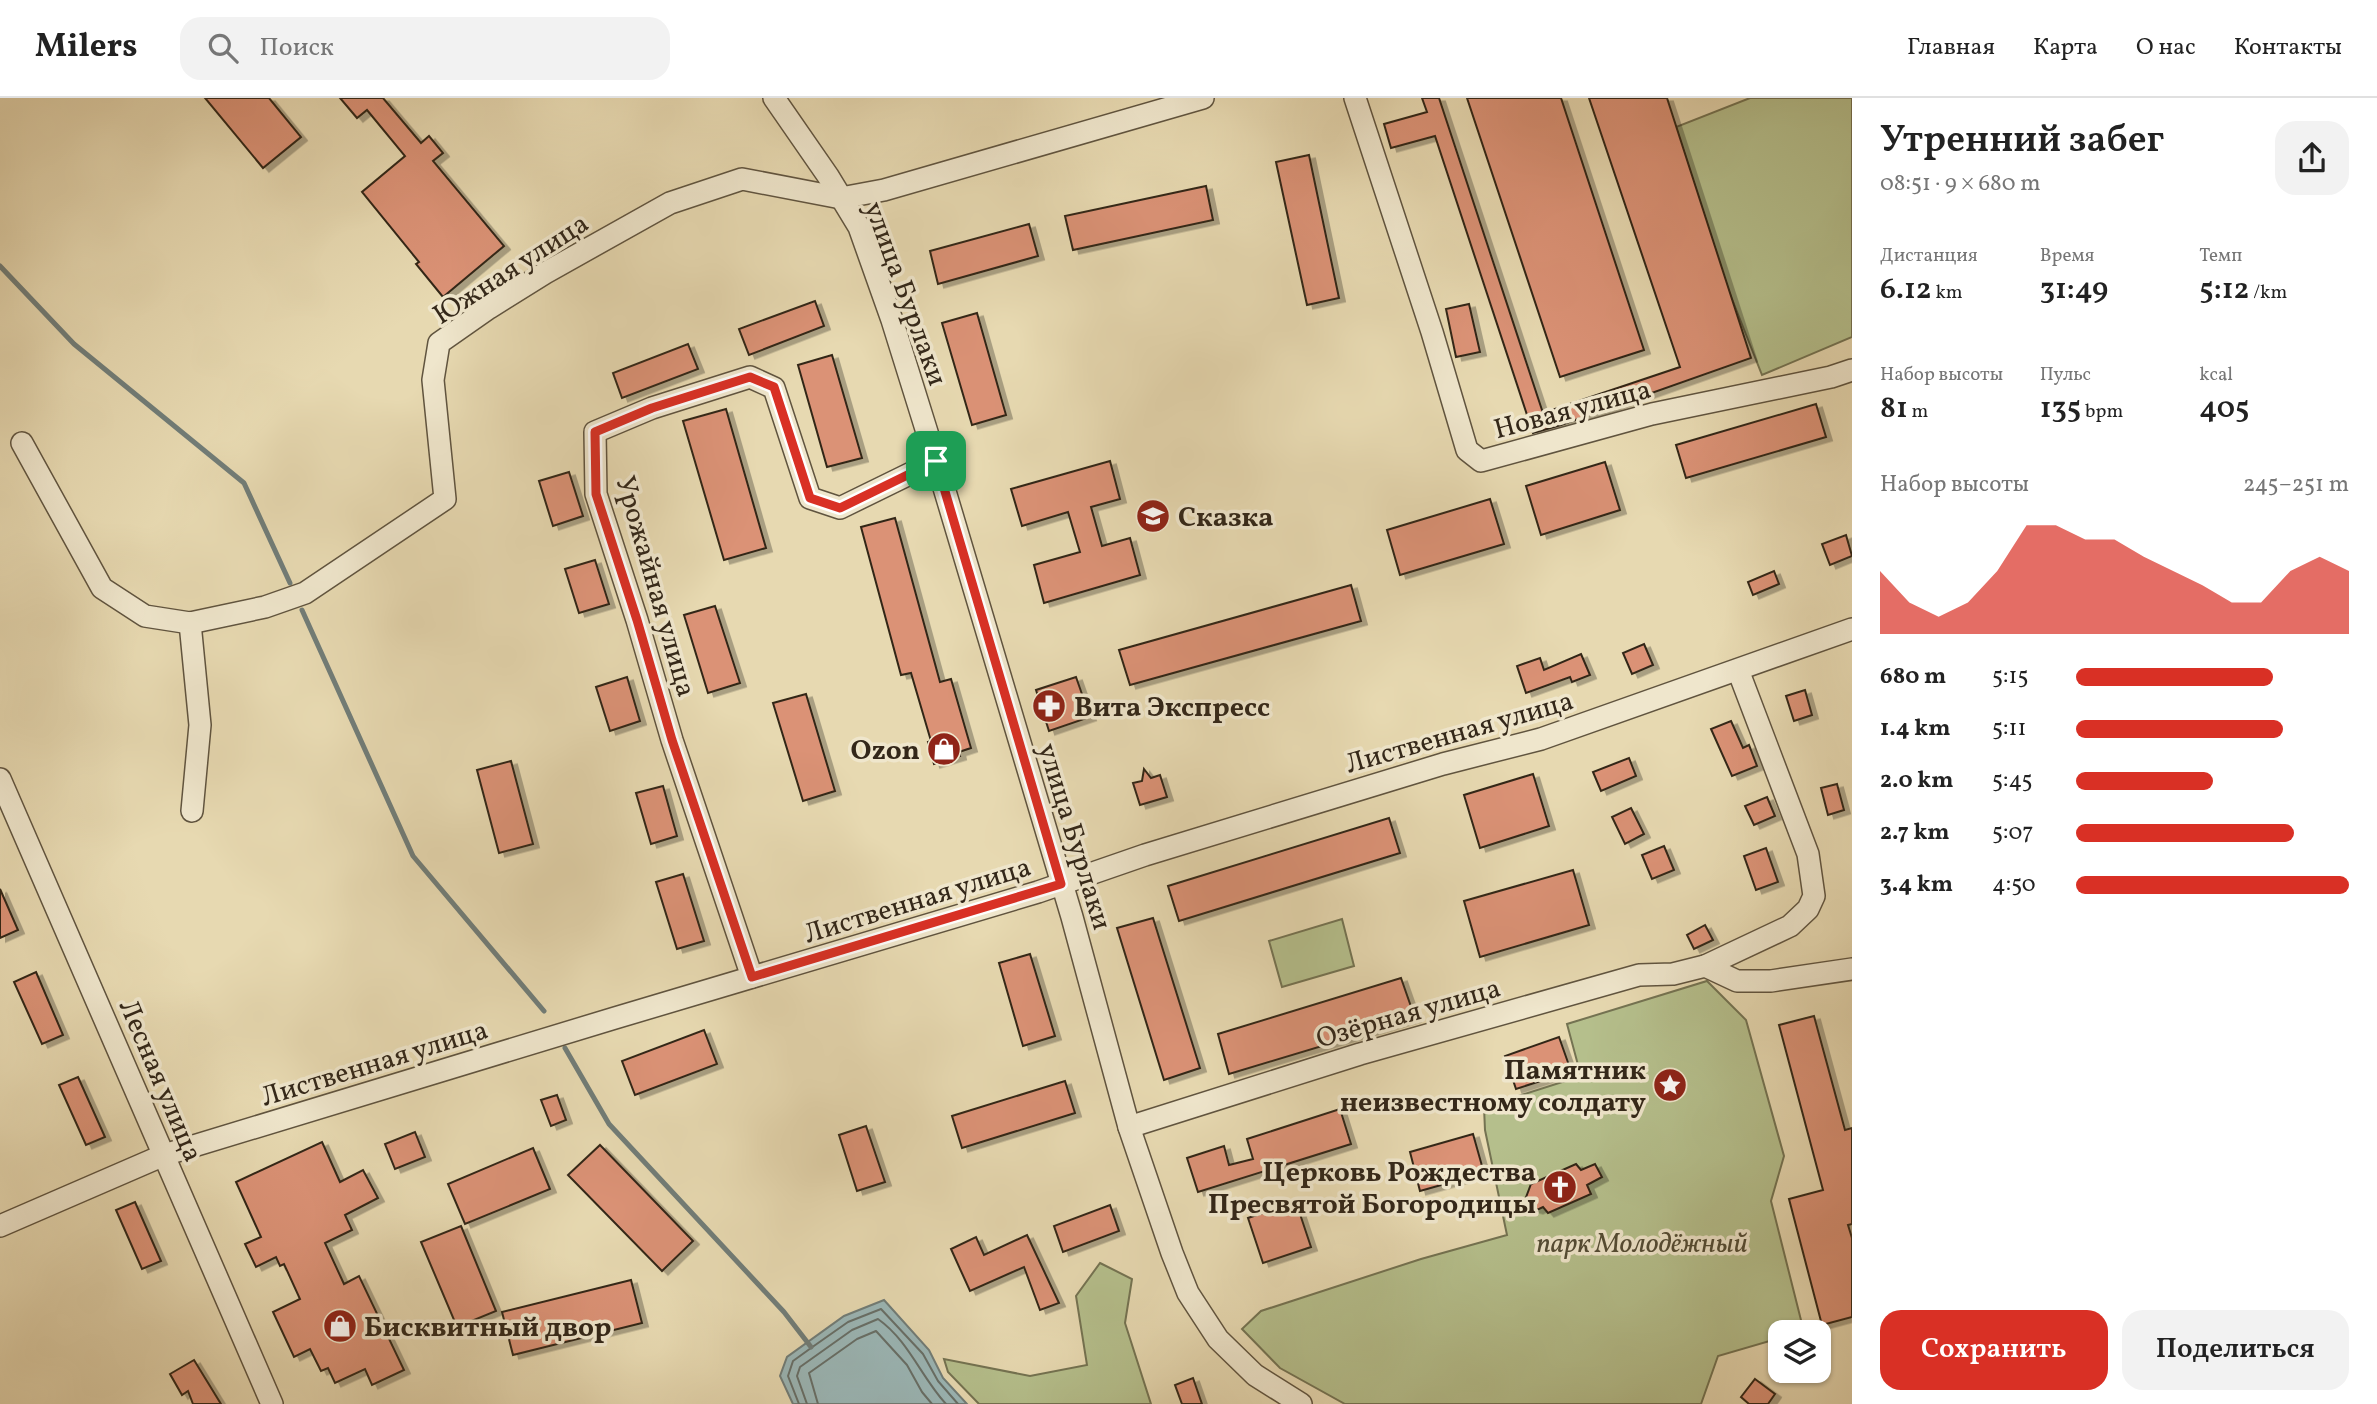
<!DOCTYPE html>
<html lang="ru">
<meta charset="utf-8">
<style>
body{margin:0;font-family:Vollkorn,serif;background:#f2f2f2;color:#222;height:100vh;display:flex;flex-direction:column;font-size:26px;white-space:nowrap}
*{box-sizing:border-box;margin:0}
p{font-size:23px;color:#767676}
.icon{flex:none;width:38px;height:38px;fill:none;stroke:currentColor;stroke-width:2;stroke-linecap:round;stroke-linejoin:round}
.map{position:relative;flex:1;overflow:hidden}
.side{display:flex;flex-direction:column;background:#fff;width:525px}
.side>*{flex:none}
.tools{position:absolute;left:1768px;top:1222px;display:grid;gap:14px}
.tools a{display:grid;place-items:center;width:63px;height:63px;border-radius:14px;background:#fff;box-shadow:0 2px 5px #0004;font-size:35px}
.pin{position:absolute;display:grid;place-items:center;width:60px;height:60px;color:#fff;margin:-30px;border-radius:14px;box-shadow:0 4px 10px #0006}
.round{display:grid;place-items:center;flex:none;width:74px;height:74px;border-radius:21px;background:#f2f2f2}
.overview{display:flex;align-items:center;justify-content:space-between;height:119px;padding:0 28px}
h1{font-size:38px;font-weight:600;line-height:52px}
.stats{display:grid;grid-template-columns:repeat(3,1fr);gap:10px;height:119px;padding:7px 28px}
.stats div{display:grid;align-content:center}
.stats b{font-size:30px;font-weight:600}
.stats small{font-size:19px;font-weight:400}
.stats p{font-size:19px}
.chart{height:196px;padding:14px 28px}
.chart p{display:flex;justify-content:space-between}
.chart svg{width:100%;height:126px;margin-top:7px;fill:#d93025;opacity:.7}
.primary-button{display:flex;gap:14px;margin-top:auto;padding:14px 28px}
.primary-button a{flex:1;height:80px;border-radius:21px;background:#d93025;color:#fff;font-size:28px;font-weight:600;line-height:80px;text-align:center}
.primary-button a+a{background:#f2f2f2;color:#222}
ul{padding:0 28px;list-style:none;font-size:23px}
li{display:grid;grid-template-columns:112px 84px 1fr;align-items:center;height:52px}
li i{height:18px;border-radius:9px;background:#d93025}
header{display:flex;align-items:center;gap:42px;box-sizing:border-box;height:98px;padding:0 35px;background:#fff;border-bottom:2px solid #e0e0e0}
header strong{font-size:33px}
nav{display:flex;gap:38px;margin-inline-start:auto;font-size:24px}
.search{width:490px;height:63px;background:#f2f2f2;display:flex;align-items:center;gap:18px;box-sizing:border-box;padding:0 24px;border-radius:21px;color:#767676;font-size:26px}
main{display:flex;flex:1;min-height:0}
.map>svg:first-child{display:block}
.green{fill:#b5bf8c;stroke:#747352;stroke-width:2}
.water{fill:#9bb7b7;stroke:#717d78;stroke-width:2}
.lines{fill:none;stroke-linecap:round;stroke-linejoin:round}
.shore{stroke:#676f68;stroke-width:2}
.stream{stroke:#717d78;stroke-width:5}
.building{fill:#db9276;stroke:#332719;stroke-width:2;filter:url(#shadow)}
.minor-casing{stroke:#60543f;stroke-width:24}
.minor{stroke:#efe6cc;stroke-width:21}
.route-casing{stroke:#fff;stroke-width:14}
.route{stroke:#d93025;stroke-width:9}
.labels{text-anchor:middle;stroke-width:7;stroke-linejoin:round;paint-order:stroke}
.street-label{font-size:28px;fill:#332719;stroke:#efe6cc}
.poi-label{font-size:28px;font-weight:bold;fill:#332719;stroke:#efe6cc;text-anchor:start}
.park-label{font-size:28px;font-style:italic;fill:#544d36;stroke:#efe6cc}
</style>
<header>
<strong>Milers</strong>
<div class="search"><svg class="icon" aria-label="search" viewBox="0 0 24 24"><circle cx="10" cy="10" r="6"/><path d="M15 15l6 6"/></svg>Поиск</div>
<nav><a>Главная</a><a>Карта</a><a>О нас</a><a>Контакты</a></nav>
</header>
<main>
<div class="map">
<svg width="1852" height="1306" viewBox="0 0 1852 1306">
<defs>
<filter id="shadow"><feDropShadow dx="6" dy="3.5" stdDeviation="0" flood-color="#0004"/></filter>
</defs>
<rect width="100%" height="100%" fill="#e7d9b1"/>
<filter id="stains"><feTurbulence type="fractalNoise" baseFrequency=".00286" numOctaves="4"/><feColorMatrix values="0 0 0 0 .2 0 0 0 0 .09 0 0 0 0 .02 0 0 0 .5 -.17"/></filter>
<radialGradient id="worn" r=".72"><stop offset=".6" stop-color="#630" stop-opacity="0"/><stop offset="1" stop-color="#630" stop-opacity=".3"/></radialGradient>
<g class="green">
<path d="M 1750,0 L 1852,0 L 1852,239 L 1762,277 L 1728,191 L 1676,29 Z"/>
<path d="M 1342,821 L 1354,868 L 1282,889 L 1269,843 Z"/>
<path d="M 1707,883 L 1746,922 L 1784,1058 L 1771,1103 L 1804,1234 L 1780,1234 L 1780,1240 L 1718,1258 L 1701,1306 L 1345,1306 L 1280,1270 L 1242,1231 L 1261,1213 L 1421,1161 L 1507,1137 L 1485,1032 L 1484,1009 L 1581,978 L 1567,926 Z"/>
<path d="M 1100,1165 L 1132,1181 L 1125,1225 L 1151,1306 L 979,1306 L 948,1274 L 944,1261 L 1030,1278 L 1087,1267 L 1076,1198 Z"/>
</g>
<path class="water" d="M 884,1202 L 929,1252 L 943,1280 L 967,1306 L 793,1306 L 780,1278 L 787,1259 L 844,1218 Z"/>
<g class="lines">
<g class="shore">
<path d="M 799,1306 L 788,1278 L 793,1263 L 811,1250 L 848,1224 L 881,1211 L 923,1256 L 938,1283 L 958,1306"/>
<path d="M 807,1306 L 797,1278 L 800,1269 L 852,1232 L 878,1221 C 909,1243 921,1279 946,1306"/>
<path d="M 818,1306 L 809,1275 L 857,1241 L 876,1233 L 907,1267 L 922,1294 L 932,1306"/>
</g>
<g class="stream">
<path d="M 0,168 L 74,246 L 244,385 L 290,485"/>
<path d="M 302,512 L 413,758 L 544,913"/>
<path d="M 565,950 L 609,1026 L 784,1214 L 811,1249"/>
</g>
</g>
<g class="building">
<path d="M 205,0 L 269,0 L 301,39 L 263,70 Z"/>
<path d="M 340,0 L 383,0 L 421,45 L 429,38 L 443,55 L 433,63 L 504,148 L 443,199 L 416,166 L 419,164 L 362,94 L 405,58 L 367,12 L 357,20 Z"/>
<path d="M 1422,0 L 1439,0 L 1543,315 L 1680,269 L 1589,0 L 1667,0 L 1751,260 L 1561,327 L 1533,335 L 1435,38 L 1391,50 L 1384,26 L 1427,14 Z"/>
<path d="M 1467,0 L 1561,0 L 1644,252 L 1560,279 Z"/>
<path d="M 1309,57 L 1339,200 L 1307,207 L 1276,64 Z"/>
<path d="M 1206,88 L 1213,122 L 1073,152 L 1065,118 Z"/>
<path d="M 1029,126 L 1038,158 L 938,186 L 930,153 Z"/>
<path d="M 815,203 L 824,228 L 749,257 L 739,231 Z"/>
<path d="M 1469,206 L 1480,254 L 1456,259 L 1446,211 Z"/>
<path d="M 977,215 L 1006,317 L 972,327 L 942,225 Z"/>
<path d="M 688,246 L 698,271 L 622,300 L 613,275 Z"/>
<path d="M 832,257 L 862,360 L 827,369 L 798,267 Z"/>
<path d="M 1816,306 L 1826,339 L 1686,380 L 1676,347 Z"/>
<path d="M 726,311 L 766,450 L 724,462 L 683,323 Z"/>
<path d="M 1110,363 L 1120,401 L 1091,409 L 1102,448 L 1130,440 L 1140,477 L 1044,505 L 1034,467 L 1080,454 L 1068,414 L 1022,428 L 1011,391 Z"/>
<path d="M 1605,364 L 1620,412 L 1541,437 L 1526,388 Z"/>
<path d="M 569,374 L 583,418 L 553,428 L 539,383 Z"/>
<path d="M 1490,401 L 1504,446 L 1400,477 L 1387,432 Z"/>
<path d="M 895,420 L 940,584 L 951,581 L 971,650 L 959,654 L 960,658 L 934,666 L 928,644 L 931,643 L 911,575 L 901,577 L 861,429 Z"/>
<path d="M 1846,437 L 1852,458 L 1830,467 L 1822,446 Z"/>
<path d="M 595,462 L 609,506 L 579,515 L 565,471 Z"/>
<path d="M 1774,473 L 1779,486 L 1753,497 L 1748,484 Z"/>
<path d="M 1351,487 L 1361,523 L 1130,587 L 1119,552 Z"/>
<path d="M 715,508 L 740,585 L 708,595 L 684,517 Z"/>
<path d="M 1644,546 L 1653,567 L 1632,576 L 1623,555 Z"/>
<path d="M 1581,556 L 1590,577 L 1572,584 L 1570,579 L 1526,595 L 1517,568 L 1540,560 L 1544,572 Z"/>
<path d="M 627,579 L 640,623 L 610,633 L 596,589 Z"/>
<path d="M 1076,579 L 1090,619 L 1049,633 L 1036,592 Z"/>
<path d="M 1805,592 L 1812,617 L 1794,623 L 1786,598 Z"/>
<path d="M 806,596 L 835,693 L 803,703 L 773,605 Z"/>
<path d="M 1731,623 L 1743,650 L 1749,647 L 1757,668 L 1732,678 L 1711,631 Z"/>
<path d="M 1629,660 L 1636,678 L 1601,693 L 1593,674 Z"/>
<path d="M 511,663 L 533,746 L 499,755 L 477,672 Z"/>
<path d="M 1144,671 L 1151,680 L 1160,677 L 1167,699 L 1140,707 L 1133,685 L 1142,683 Z"/>
<path d="M 1533,676 L 1549,728 L 1480,750 L 1464,697 Z"/>
<path d="M 1837,686 L 1844,712 L 1828,717 L 1821,690 Z"/>
<path d="M 663,688 L 677,738 L 651,746 L 636,695 Z"/>
<path d="M 1767,699 L 1775,718 L 1754,727 L 1745,708 Z"/>
<path d="M 1631,710 L 1644,736 L 1625,746 L 1612,719 Z"/>
<path d="M 1389,720 L 1400,755 L 1179,823 L 1168,788 Z"/>
<path d="M 1664,748 L 1674,772 L 1652,781 L 1642,757 Z"/>
<path d="M 1766,750 L 1778,784 L 1756,792 L 1744,758 Z"/>
<path d="M 1573,772 L 1589,827 L 1480,859 L 1464,803 Z"/>
<path d="M 683,776 L 704,843 L 677,851 L 656,784 Z"/>
<path d="M 0,791 L 18,832 L 0,840 Z"/>
<path d="M 1153,820 L 1200,970 L 1164,982 L 1117,830 Z"/>
<path d="M 1705,827 L 1713,842 L 1694,851 L 1687,837 Z"/>
<path d="M 1030,856 L 1055,938 L 1023,948 L 999,865 Z"/>
<path d="M 36,874 L 63,937 L 42,946 L 14,884 Z"/>
<path d="M 1401,880 L 1415,920 L 1229,976 L 1218,936 Z"/>
<path d="M 1814,918 L 1845,1032 L 1852,1030 L 1852,1126 L 1848,1127 L 1852,1140 L 1852,1219 L 1822,1227 L 1789,1101 L 1823,1092 L 1779,927 Z"/>
<path d="M 704,932 L 717,966 L 635,997 L 622,963 Z"/>
<path d="M 1559,939 L 1571,973 L 1516,991 L 1505,958 Z"/>
<path d="M 78,979 L 105,1039 L 86,1047 L 59,987 Z"/>
<path d="M 1065,983 L 1075,1015 L 962,1050 L 952,1018 Z"/>
<path d="M 557,997 L 566,1022 L 551,1028 L 541,1002 Z"/>
<path d="M 1340,1011 L 1351,1046 L 1198,1094 L 1187,1060 L 1224,1048 L 1229,1067 L 1253,1061 L 1247,1041 Z"/>
<path d="M 866,1028 L 885,1084 L 857,1093 L 839,1037 Z"/>
<path d="M 415,1034 L 425,1059 L 395,1071 L 385,1046 Z"/>
<path d="M 1473,1036 L 1484,1075 L 1420,1093 L 1410,1054 Z"/>
<path d="M 322,1044 L 340,1084 L 363,1072 L 378,1100 L 345,1117 L 352,1132 L 325,1145 L 344,1186 L 359,1178 L 404,1272 L 372,1287 L 365,1271 L 335,1285 L 328,1270 L 321,1273 L 310,1251 L 294,1259 L 273,1214 L 300,1201 L 284,1166 L 280,1168 L 276,1159 L 256,1169 L 245,1146 L 261,1139 L 236,1084 Z"/>
<path d="M 600,1047 L 693,1143 L 662,1173 L 568,1077 Z"/>
<path d="M 533,1050 L 550,1091 L 465,1126 L 448,1086 Z"/>
<path d="M 1576,1066 L 1581,1072 L 1595,1066 L 1602,1079 L 1587,1087 L 1591,1096 L 1548,1115 L 1543,1109 L 1537,1112 L 1529,1110 L 1525,1102 L 1531,1086 Z"/>
<path d="M 135,1104 L 161,1163 L 142,1171 L 116,1112 Z"/>
<path d="M 1296,1104 L 1311,1149 L 1263,1165 L 1248,1120 Z"/>
<path d="M 1110,1107 L 1119,1133 L 1063,1154 L 1054,1128 Z"/>
<path d="M 461,1128 L 496,1213 L 457,1229 L 421,1144 Z"/>
<path d="M 1027,1137 L 1059,1205 L 1040,1212 L 1024,1169 L 970,1193 L 951,1151 L 976,1139 L 984,1157 Z"/>
<path d="M 631,1182 L 642,1225 L 513,1257 L 502,1214 Z"/>
<path d="M 194,1262 L 221,1306 L 193,1306 L 188,1293 L 182,1297 L 170,1276 Z"/>
<path d="M 1193,1280 L 1202,1306 L 1182,1306 L 1175,1287 Z"/>
<path d="M 1755,1281 L 1775,1296 L 1768,1306 L 1749,1306 L 1741,1299 Z"/>
</g>
<g class="lines">
<g class="minor-casing">
<g id="minor">
<path d="M 774,0 L 828,78 L 859,129 L 892,222 L 936,363 L 1072,819 L 1129,1029 L 1172,1155 L 1188,1195 L 1218,1241 L 1255,1277 L 1301,1306"/>
<path d="M 1355,0 L 1432,234 L 1467,352 L 1481,363 L 1652,316 L 1831,279 L 1852,272"/>
<path d="M 22,345 L 102,490 L 145,518 L 190,525 L 265,509 L 305,495 L 445,401 L 433,282 L 439,245 L 489,210 L 545,175 L 670,105 L 742,81 L 841,100 L 884,92 L 1203,0"/>
<path d="M 190,525 L 200,627 L 192,713"/>
<path d="M 0,681 L 272,1306"/>
<path d="M 1705,868 L 1790,828 L 1808,811 L 1814,798 L 1808,756 L 1738,572"/>
<path d="M 752,879 L 672,642 L 637,522 L 596,396 L 595,334 L 652,310 L 750,279 L 774,290 L 810,400 L 840,410 L 936,363"/>
<path d="M 1129,1029 L 1360,956 L 1639,877 L 1673,876 L 1705,868 L 1737,883 L 1771,883 L 1852,871"/>
<path d="M 0,1128 L 164,1057 L 615,920 L 1038,794 L 1145,757 L 1443,666 L 1541,641 L 1852,531"/>
</g>
</g>
<use href="#minor" class="minor"/>
</g>
<g class="lines">
<g class="route-casing">
<path id="route" d="M 750,279 L 774,289 L 810,400 L 840,410 L 936,363 L 1061,786 L 752,879 L 672,642 L 637,522 L 596,396 L 595,334 L 652,310 Z"/>
</g>
<use href="#route" class="route"/>
</g>
<defs>
<g id="school-disc" transform="scale(1.75)"><circle r="9.5" fill="#8f2418" stroke="#efe6cc"/><path d="M0-5L7-2L0 1L-7-2ZM-4 1L0 2.5L4 1V4Q0 6-4 4Z" fill="#fff"/></g>
<g id="pharmacy-disc" transform="scale(1.75)"><circle r="9.5" fill="#8f2418" stroke="#efe6cc"/><path d="M-2-6h4v4h4v4h-4v4h-4v-4h-4v-4h4Z" fill="#fff"/></g>
<g id="shop-disc" transform="scale(1.75)"><circle r="9.5" fill="#8f2418" stroke="#efe6cc"/><path d="M-5-2.5h2.3a2.7 3.5 0 0 1 5.4 0H5L5.5 6h-11ZM-1.5-2.5h3a1.5 2.3 0 0 0-3 0Z" fill="#fff"/></g>
<g id="sight-disc" transform="scale(1.75)"><circle r="9.5" fill="#8f2418" stroke="#efe6cc"/><path d="M0-6L1.8-2.2L6-1.7L2.9 1.2L3.7 5.4L0 3.3L-3.7 5.4L-2.9 1.2L-6-1.7L-1.8-2.2Z" fill="#fff"/></g>
<g id="church-disc" transform="scale(1.75)"><circle r="9.5" fill="#8f2418" stroke="#efe6cc"/><path d="M-1.2-6h2.4v3.5h3.3v2.4h-3.3V6h-2.4V-.1h-3.3v-2.4h3.3Z" fill="#fff"/></g>
</defs>
<g fill-rule="evenodd">
<use href="#school-disc" x="1153" y="418"/>
<use href="#pharmacy-disc" x="1049" y="608"/>
<use href="#shop-disc" x="944" y="651"/>
<use href="#sight-disc" x="1670" y="987"/>
<use href="#church-disc" x="1560" y="1089"/>
<use href="#shop-disc" x="340" y="1228"/>
</g>
<g class="labels">
<g class="street-label">
<text transform="translate(510 170) rotate(-33)" y="10">Южная улица</text>
<text transform="translate(907 195) rotate(70)" y="10">улица Бурлаки</text>
<text transform="translate(1572 310) rotate(-15)" y="10">Новая улица</text>
<text transform="translate(657 488) rotate(74)" y="10">Урожайная улица</text>
<text transform="translate(1459 633) rotate(-16)" y="10">Лиственная улица</text>
<text transform="translate(1076 738) rotate(73)" y="10">улица Бурлаки</text>
<text transform="translate(917 801) rotate(-17)" y="10">Лиственная улица</text>
<text transform="translate(1408 914) rotate(-16)" y="10">Озёрная улица</text>
<text transform="translate(374 964) rotate(-17)" y="10">Лиственная улица</text>
<text transform="translate(162 982) rotate(67)" y="10">Лесная улица</text>
</g>
<g class="poi-label">
<text x="1178" y="428">Сказка</text>
<text x="1074" y="618">Вита Экспресс</text>
<text x="920" y="661" text-anchor="end">Ozon</text>
<text x="1646" y="981" text-anchor="end">Памятник<tspan x="1646" dy="32">неизвестному солдату</tspan></text>
<text x="1536" y="1083" text-anchor="end">Церковь Рождества<tspan x="1536" dy="32">Пресвятой Богородицы</tspan></text>
<text x="364" y="1238">Бисквитный двор</text>
</g>
<g class="park-label">
<text x="1642" y="1154">парк Молодёжный</text>
</g>
</g>
<rect width="100%" height="100%" filter="url(#stains)"/>
<rect width="100%" height="100%" fill="url(#worn)"/>
</svg>
<div class="tools">
<a><svg class="icon" aria-label="layers" viewBox="0 0 24 24"><path d="M12 4l9 5-9 5-9-5zM3 14l9 5 9-5"/></svg></a>
</div>
<div class="pin" style="left:936px;top:363px;background:#1e9e55"><svg class="icon" aria-label="arrive" viewBox="0 0 24 24"><path d="M6 21V4h12l-3 4 3 4H6"/></svg></div>
</div>
<section class="side">
<div class="overview"><div><h1>Утренний забег</h1><p>08:51 · 9 × 680 m</p></div><a class="round"><svg class="icon" aria-label="share" viewBox="0 0 24 24"><path d="M12 15V3M7 8l5-5 5 5M5 13v7h14v-7"/></svg></a></div>
<div class="stats">
<div><p>Дистанция</p><b>6.12<small> km</small></b></div>
<div><p>Время</p><b>31:49</b></div>
<div><p>Темп</p><b>5:12<small> /km</small></b></div>
</div>
<div class="stats">
<div><p>Набор высоты</p><b>81<small> m</small></b></div>
<div><p>Пульс</p><b>135<small> bpm</small></b></div>
<div><p>kcal</p><b>405</b></div>
</div>
<div class="chart"><p><span>Набор высоты</span>245–251 m</p>
<svg viewBox="0 0 160 44" preserveAspectRatio="none"><path d="M0 44V22L10 33L20 38L30 33L40 22L50 6L60 6L70 11L80 11L90 17L100 22L110 27L120 33L130 33L140 22L150 17L160 22V44z"/></svg>
</div>
<ul>
<li><b>680 m</b>5:15<i style="width:72%"></i></li>
<li><b>1.4 km</b>5:11<i style="width:76%"></i></li>
<li><b>2.0 km</b>5:45<i style="width:50%"></i></li>
<li><b>2.7 km</b>5:07<i style="width:80%"></i></li>
<li><b>3.4 km</b>4:50<i style="width:100%"></i></li>
</ul>
<div class="primary-button"><a>Сохранить</a><a>Поделиться</a></div>
</section>
</main>
